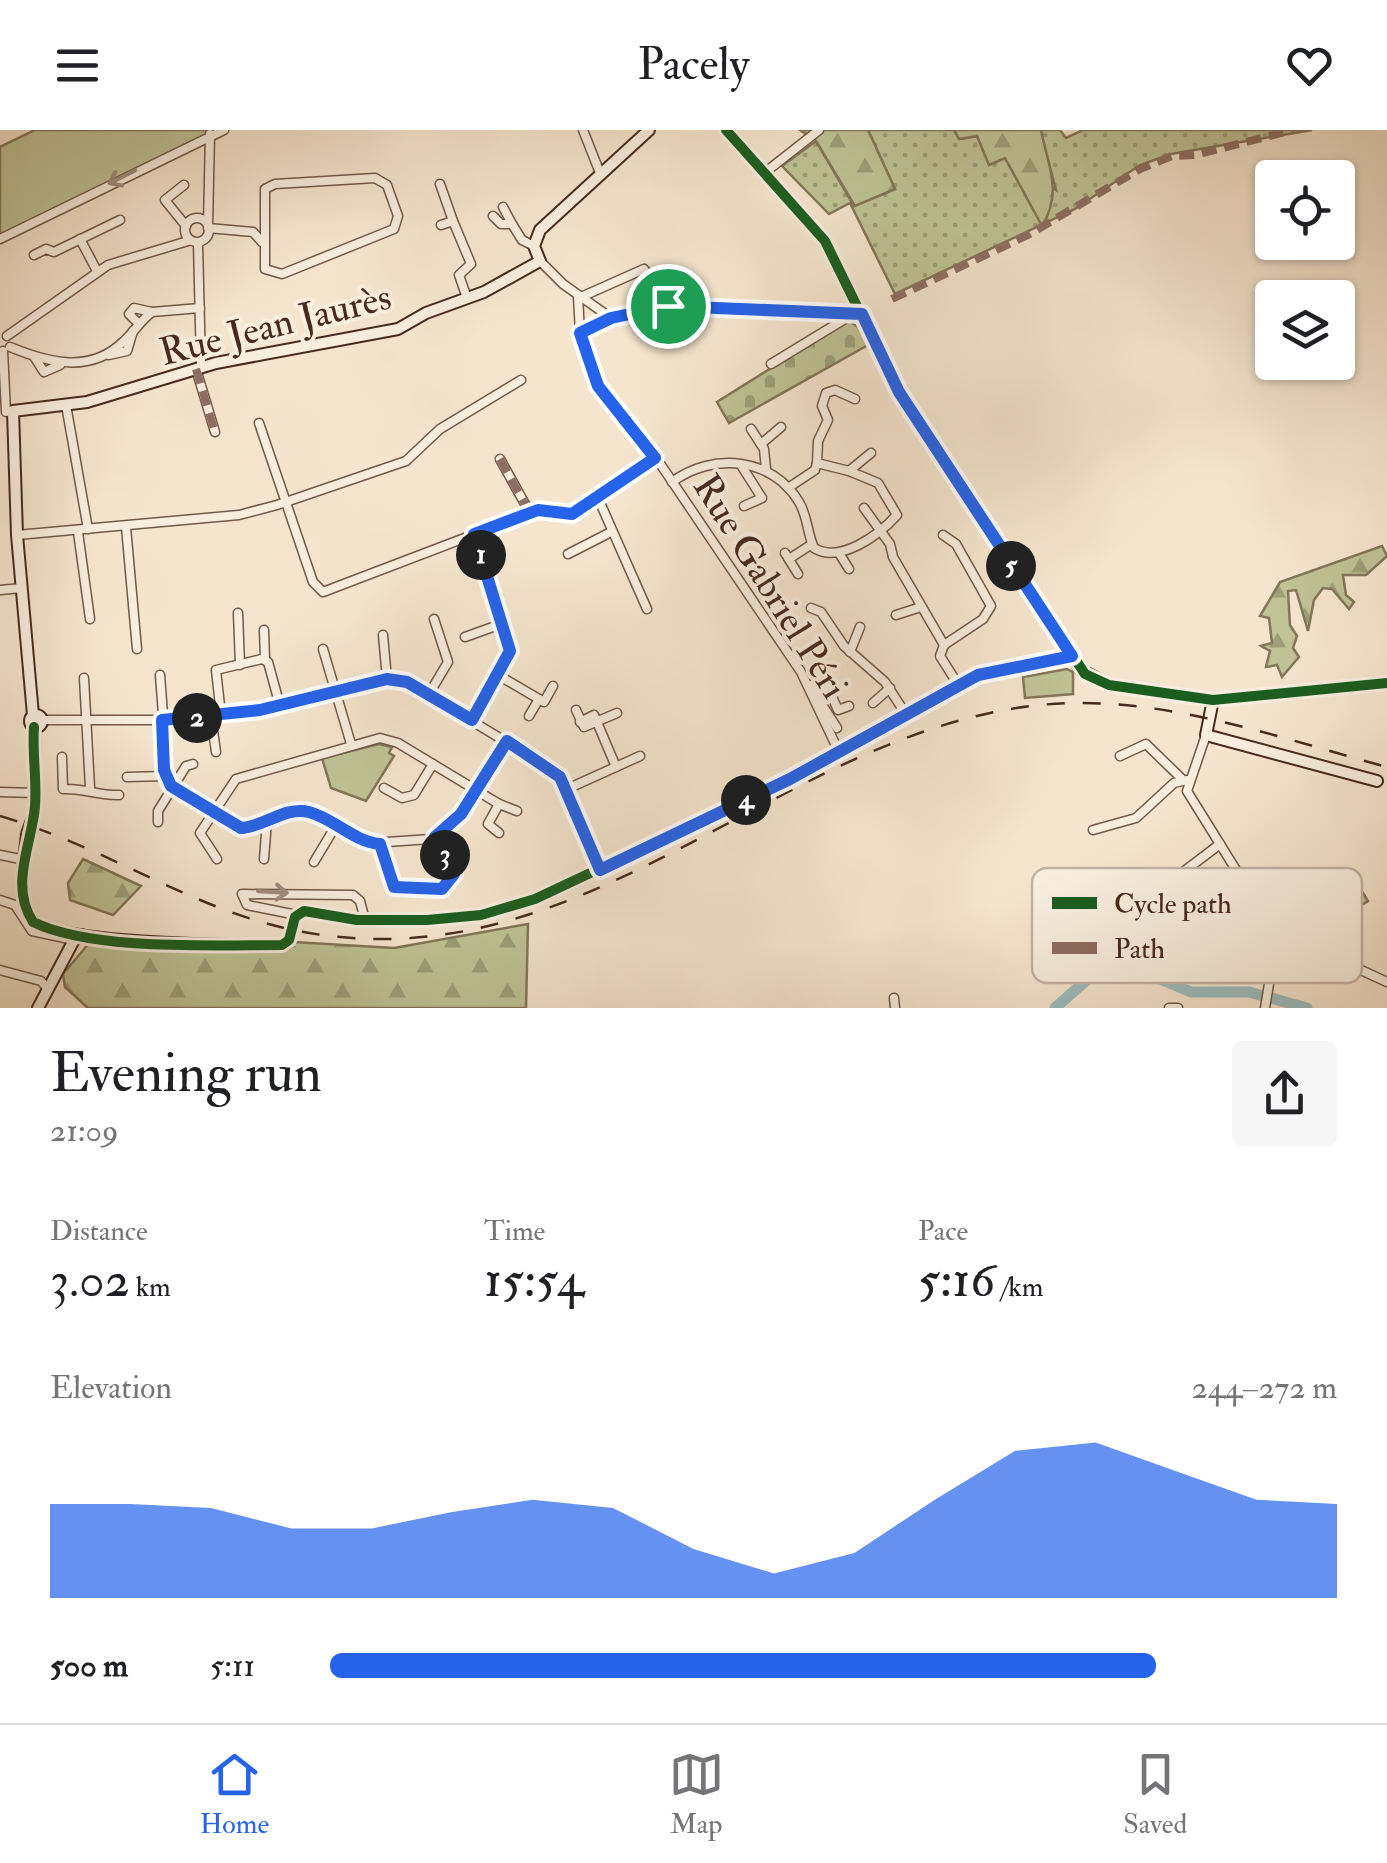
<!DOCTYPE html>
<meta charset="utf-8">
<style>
body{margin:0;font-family:"IM FELL Double Pica",serif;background:#f6f6f6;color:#202124;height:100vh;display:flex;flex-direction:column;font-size:38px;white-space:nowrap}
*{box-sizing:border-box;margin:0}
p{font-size:32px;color:#757577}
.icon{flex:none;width:55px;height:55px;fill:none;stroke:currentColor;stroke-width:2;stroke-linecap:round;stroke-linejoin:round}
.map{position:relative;height:878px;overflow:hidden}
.side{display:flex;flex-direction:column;background:#fff;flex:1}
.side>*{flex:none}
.tools{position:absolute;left:1255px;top:30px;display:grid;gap:20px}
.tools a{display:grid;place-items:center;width:100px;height:100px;border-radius:10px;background:#fff;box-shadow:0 2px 8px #0004;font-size:50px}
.pin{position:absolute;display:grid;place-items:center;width:85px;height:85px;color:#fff;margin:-42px;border:5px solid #fff;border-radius:50%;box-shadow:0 2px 10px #0007}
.km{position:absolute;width:50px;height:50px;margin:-25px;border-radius:50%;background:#222;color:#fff;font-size:28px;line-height:50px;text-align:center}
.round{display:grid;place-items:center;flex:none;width:105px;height:105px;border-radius:10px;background:#f6f6f6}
.overview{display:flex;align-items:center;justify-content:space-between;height:170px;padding:0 50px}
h1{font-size:55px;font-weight:600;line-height:75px}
.figures{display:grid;grid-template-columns:repeat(3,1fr);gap:15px;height:170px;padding:10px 50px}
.figures div{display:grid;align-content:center}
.figures b{font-size:50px;font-weight:600}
.figures small{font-size:28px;font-weight:400}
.figures p{font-size:28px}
.chart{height:280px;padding:20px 50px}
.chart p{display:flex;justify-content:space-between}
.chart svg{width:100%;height:180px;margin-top:10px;fill:#2563eb;opacity:.7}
ul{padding:0 50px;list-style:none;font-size:32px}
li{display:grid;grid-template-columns:160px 120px 1fr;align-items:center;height:75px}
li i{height:25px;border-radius:12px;background:#2563eb}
header{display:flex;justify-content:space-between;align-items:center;height:130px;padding:0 50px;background:#fff;font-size:45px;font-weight:600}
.tab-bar{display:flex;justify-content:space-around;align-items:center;height:140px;border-top:2px solid #e0e0e0;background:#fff;font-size:28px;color:#757577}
.tab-bar a{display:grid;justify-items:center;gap:5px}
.tab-bar .on{color:#2563eb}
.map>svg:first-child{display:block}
.grass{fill:url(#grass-dots);stroke:#83765a;stroke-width:2.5}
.forest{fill:url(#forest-firs);stroke:#83765a;stroke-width:2.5}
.cemetery{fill:url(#cemetery-stones);stroke:#83765a;stroke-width:2.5}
.green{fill:#bfc396;stroke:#83765a;stroke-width:2.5}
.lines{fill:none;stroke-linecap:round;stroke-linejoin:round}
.river{stroke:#9ebdbf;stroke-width:11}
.street-casing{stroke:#725949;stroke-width:11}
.secondary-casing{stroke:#472a1d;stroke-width:14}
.street{stroke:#f8eedf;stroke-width:8}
.secondary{stroke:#f8eedf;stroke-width:10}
.rail{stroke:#472a1d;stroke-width:2.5;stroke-dasharray:18 18;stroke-linecap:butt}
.secondary-bridge-casing{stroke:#472a1d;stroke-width:14;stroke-linecap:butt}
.secondary-bridge{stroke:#f8eedf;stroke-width:10}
.quiet{stroke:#8d6e63;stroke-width:8;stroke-dasharray:15 8;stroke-linecap:butt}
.cycleway-casing{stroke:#f8eedf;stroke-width:16}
.cycleway{stroke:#1b5e20;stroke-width:10}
.oneway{stroke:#a08c7e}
.route-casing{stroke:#fff;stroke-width:20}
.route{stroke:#2563eb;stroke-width:12}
.labels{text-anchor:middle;stroke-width:8;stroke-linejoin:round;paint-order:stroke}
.street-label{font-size:38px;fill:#472a1d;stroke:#f8eedf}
.key{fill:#f8eedf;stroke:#c3b3a5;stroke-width:2.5}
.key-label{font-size:28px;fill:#472a1d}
</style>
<header><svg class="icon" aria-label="menu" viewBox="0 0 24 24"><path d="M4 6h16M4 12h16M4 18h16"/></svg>Pacely<svg class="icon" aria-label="heart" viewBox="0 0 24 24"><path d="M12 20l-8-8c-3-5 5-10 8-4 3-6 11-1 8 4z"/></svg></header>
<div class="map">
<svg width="1387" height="878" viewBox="0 0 1387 878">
<defs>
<pattern id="grass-dots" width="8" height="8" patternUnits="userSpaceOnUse" patternTransform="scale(2.5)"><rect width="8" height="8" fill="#bfc396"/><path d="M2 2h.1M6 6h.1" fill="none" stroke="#9d9f7a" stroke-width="1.8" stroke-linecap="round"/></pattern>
<pattern id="forest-firs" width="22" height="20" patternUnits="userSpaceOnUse" patternTransform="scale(2.5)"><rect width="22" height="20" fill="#bfc396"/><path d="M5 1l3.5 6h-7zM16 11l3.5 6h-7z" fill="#9d9f7a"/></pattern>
<pattern id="cemetery-stones" width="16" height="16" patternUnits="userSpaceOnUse" patternTransform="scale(2.5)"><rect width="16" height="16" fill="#bfc396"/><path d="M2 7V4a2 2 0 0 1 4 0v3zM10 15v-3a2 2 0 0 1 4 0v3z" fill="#9d9f7a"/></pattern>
</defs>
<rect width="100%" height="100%" fill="#f5e5ce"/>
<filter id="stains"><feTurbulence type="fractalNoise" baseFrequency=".002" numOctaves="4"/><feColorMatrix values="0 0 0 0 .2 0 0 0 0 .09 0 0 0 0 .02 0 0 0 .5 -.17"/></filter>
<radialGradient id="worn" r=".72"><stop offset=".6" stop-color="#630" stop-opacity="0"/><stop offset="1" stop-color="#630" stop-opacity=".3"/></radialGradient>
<path class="grass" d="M 868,0 L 954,0 L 960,9 L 977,6 L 1056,60 L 1040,0 L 1060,0 L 1066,8 L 1083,0 L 1312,0 L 1171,24 L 1140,35 L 1075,79 L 895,164 L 850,73 L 829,84 L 782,36 L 816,11 L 854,76 L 895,59 Z"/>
<g class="forest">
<path d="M 800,0 L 868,0 L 895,59 L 855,76 L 816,11 Z"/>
<path d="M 954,0 L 1041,0 C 1048,36 1063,61 1042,96 L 1005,28 L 989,35 L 977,6 L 959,9 Z"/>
<path d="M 1382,416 L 1387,426 L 1366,445 L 1343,445 L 1346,465 L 1354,472 L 1349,479 L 1332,459 L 1323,458 L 1314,470 L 1308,501 L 1296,460 L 1288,461 L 1290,495 L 1297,506 L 1293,518 L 1299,527 L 1282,547 L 1277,535 L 1266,537 L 1270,521 L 1261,516 L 1272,513 L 1269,488 L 1260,486 L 1280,452 Z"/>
<path d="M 83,729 L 141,756 L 113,785 L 70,770 L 68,753 Z"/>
<path d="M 528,794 L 526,878 L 88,878 L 65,857 L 63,844 L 90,812 L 125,817 L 289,819 L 294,812 L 394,818 Z"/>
</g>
<path class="cemetery" d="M 848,190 L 858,197 L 868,215 L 729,293 L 717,272 Z"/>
<g class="green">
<path d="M 35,0 L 220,0 L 0,107 L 0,17 Z"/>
<path d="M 1067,539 L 1073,542 L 1073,564 L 1025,568 L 1023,547 Z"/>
<path d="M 379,614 L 392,617 L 389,623 L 394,626 L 366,671 L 331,658 L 322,628 Z"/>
<path d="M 1353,747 L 1368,771 L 1333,793 L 1318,769 Z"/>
</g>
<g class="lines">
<path class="river" d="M 1055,878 L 1097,841 L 1120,832 L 1191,862 L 1249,862 L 1307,878"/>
<g class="street-casing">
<g id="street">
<path d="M 583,0 L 600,43"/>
<path d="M 763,44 L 819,0"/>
<path d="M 375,48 L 387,55 L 398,86 L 394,99 L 282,144 L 265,139 L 265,59 L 275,54 Z"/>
<path d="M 440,54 L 453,91"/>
<path d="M 184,55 L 165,70 L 186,96"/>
<path d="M 503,77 L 512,94"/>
<path d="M 493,86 L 501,94 L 512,94 L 522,110 L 534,116"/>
<circle cx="197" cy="100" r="12"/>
<path d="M 208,95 L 210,4"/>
<path d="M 441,95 L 453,91 L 471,134 L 459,145 L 467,168"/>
<path d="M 208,98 L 253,102 L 262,112"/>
<path d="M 0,109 L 224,0"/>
<path d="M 80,109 L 97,141"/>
<path d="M 198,113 L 201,237"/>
<path d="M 34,125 L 46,119 L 54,122 L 120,90"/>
<path d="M 540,131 L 563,154 L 611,188 L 674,176 L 862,183"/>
<path d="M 578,166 L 580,203 L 590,243 L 661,335 L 801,542 L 839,622"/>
<path d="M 581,167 L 644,139 L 668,176"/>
<path d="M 139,194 L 129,184 L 134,178 L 152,182"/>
<path d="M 580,203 L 611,188"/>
<path d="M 7,206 L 108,135 L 188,111"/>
<path d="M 10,217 C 49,233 91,244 124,211 C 134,202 141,190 152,182 L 200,178"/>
<path d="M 3,221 L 6,282"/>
<path d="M 109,225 L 127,221 L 133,201"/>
<path d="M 35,228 L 44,242 L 60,235"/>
<path d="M 771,234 L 853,184"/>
<path d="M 196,239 L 215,302"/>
<path d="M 855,269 L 835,260 L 826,263 L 822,276 L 828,290 L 818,311 L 817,333 L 849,341 L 871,323"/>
<path d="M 66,275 L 88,399"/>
<path d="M 259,293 L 313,452 L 323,462 L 538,380 L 572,384 L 655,328"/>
<path d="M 751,299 L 764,319 L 766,339"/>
<path d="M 761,314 L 781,297"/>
<path d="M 500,329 L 530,383"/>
<path d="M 741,335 L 762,368 L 744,376"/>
<path d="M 672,352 C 713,322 772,327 799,372 C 808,387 807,403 814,418 C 840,434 879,405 897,385 L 878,353 L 849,341"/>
<path d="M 788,358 L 815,340 L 817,333"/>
<path d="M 598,368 L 647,479"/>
<path d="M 864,378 L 890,414 L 893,427 L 944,515"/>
<path d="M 126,397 L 137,519"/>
<path d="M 78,402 L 90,489"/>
<path d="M 17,405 L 239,385 L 277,375 L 406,331 L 440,299 L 521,250"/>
<path d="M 943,405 L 956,414 L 991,476 L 983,489 L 944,515"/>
<path d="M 785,423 L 798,444"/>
<path d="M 839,423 L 849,439"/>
<path d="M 568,424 L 611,402"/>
<path d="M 789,429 L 812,414"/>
<path d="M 0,460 L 22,458"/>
<path d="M 811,478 L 821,482 L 844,516 L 885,552 L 907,586"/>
<path d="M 238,483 L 240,535"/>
<path d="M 896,485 L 921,477"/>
<path d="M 264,500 L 265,529"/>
<path d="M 383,505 L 387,549"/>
<path d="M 465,507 L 504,493"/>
<path d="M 944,515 L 940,526 L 959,556"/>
<path d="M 323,519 L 351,614"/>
<path d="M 850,522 L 860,497"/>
<path d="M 160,545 L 168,651 L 174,660 L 241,698 L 299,681 L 372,713 L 431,709 L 457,688 L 507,611"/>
<path d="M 498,545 L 544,572 L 553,556"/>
<path d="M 84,548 L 90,658"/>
<path d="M 809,556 L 824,549 L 838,580 L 849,576"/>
<path d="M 812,559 L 837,598"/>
<path d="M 429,564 L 448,532 L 434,489"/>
<path d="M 1213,570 L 1387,553"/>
<path d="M 873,573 L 890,558"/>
<path d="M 576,580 L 584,597 L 617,583"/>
<path d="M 221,585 L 216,540 L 262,529 L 268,532 L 280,576"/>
<path d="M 211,586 L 216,622"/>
<path d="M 529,586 L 539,569"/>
<path d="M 42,590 L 171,590 L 221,585 L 299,572 L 387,549 L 407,552 L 553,640 L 565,655 L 600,739"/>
<path d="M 472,590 L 510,521 L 474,404"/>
<path d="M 580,592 L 594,585 L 616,637"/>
<path d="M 1206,605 L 1187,661 L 1277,806 L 1265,878"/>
<path d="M 1120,626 L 1146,614 L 1182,649"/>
<path d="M 62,627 L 63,659 C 85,658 99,666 119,665"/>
<path d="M 127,647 L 166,646"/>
<path d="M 384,658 L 402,668 L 414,665 L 433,634"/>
<path d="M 567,659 L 640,626"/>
<path d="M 0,662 L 35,663"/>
<path d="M 499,674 L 517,681"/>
<path d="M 158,692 L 158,681 L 186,636 L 193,634"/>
<path d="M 1093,700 L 1136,688 L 1174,653 L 1187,650"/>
<path d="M 380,714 L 394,757 L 441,759 L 454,744 L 435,707"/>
<path d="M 1220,714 L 1149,768 L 1145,779 C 1152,795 1166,812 1183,813 L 1249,760"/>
<path d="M 0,725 L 25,730"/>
<path d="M 217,729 L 200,703 L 236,649 L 380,608 L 398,613 L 499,674 L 488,694 L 499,703"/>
<path d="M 264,729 L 267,691"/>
<path d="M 314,732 L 335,697"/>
<path d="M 0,770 L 15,775 L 32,801 L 74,810"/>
<path d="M 297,785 L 247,775 L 242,764 L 353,765 L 360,771 L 365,790"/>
<path d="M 1273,798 L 1295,787 L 1350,835 L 1387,852"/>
<path d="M 1181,815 L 1216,819 L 1218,811 L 1205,796"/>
<path d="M 0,840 L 41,851 L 47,858"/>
<path d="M 894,868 L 895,878"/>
<path d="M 1169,878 L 1178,878"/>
</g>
</g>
<g class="secondary-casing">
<g id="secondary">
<path d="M 726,0 L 825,111 L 899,262 L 1081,540 L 1109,555 L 1213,570 L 1206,605 L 1377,651"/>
<circle cx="36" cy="591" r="6"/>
<path d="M 33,585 L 17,405 L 13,281 L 87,272 L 216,233 L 398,199 L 426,183 L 484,162 L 540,131 L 534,116 L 540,100 L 649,0"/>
<path d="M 34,597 L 35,682"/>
<path d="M 27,704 C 25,729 15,765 30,787 C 50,816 240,815 280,816 L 289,810 L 295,787 L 304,781 L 357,790 L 427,790 L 481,785 L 535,769 L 790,649 L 978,545 L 1072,527"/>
<path d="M 38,878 L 74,810 L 82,805"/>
</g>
</g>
<use href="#street" class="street"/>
<use href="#secondary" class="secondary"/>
<path class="rail" d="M 0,686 C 141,728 225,810 384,809 C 625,808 805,599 1040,575 C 1158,563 1275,607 1387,637"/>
<g class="secondary-bridge-casing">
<path id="secondary-bridge" d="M 27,704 L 35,682"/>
</g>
<use href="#secondary-bridge" class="secondary-bridge"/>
<g class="quiet">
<path d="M 892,169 L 1028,105 L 1140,39 L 1172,26 L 1195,25 L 1293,0"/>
<path d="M 196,239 L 215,302"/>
<path d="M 500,329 L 530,383"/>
</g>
<g class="cycleway-casing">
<g id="cycleway">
<path d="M 726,0 L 825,111 L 899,262 L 1085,544 L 1109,555 L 1213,570 L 1387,553"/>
<path d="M 34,597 C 32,623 37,650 35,676 C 32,714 9,755 33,792 C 92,821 215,815 282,815 L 289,810 L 295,787 L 304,781 L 357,790 L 427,790 L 481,785 L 535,769 L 790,649 L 978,545 L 1072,527"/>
</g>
</g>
<use href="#cycleway" class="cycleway"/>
</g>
<defs><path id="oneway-shaft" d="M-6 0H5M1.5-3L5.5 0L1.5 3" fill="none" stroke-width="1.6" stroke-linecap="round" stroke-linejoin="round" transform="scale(2.5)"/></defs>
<g class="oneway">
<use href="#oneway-shaft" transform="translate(122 47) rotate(153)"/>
<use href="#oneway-shaft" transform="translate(273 762) rotate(3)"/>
</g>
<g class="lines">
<g class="route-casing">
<path id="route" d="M 668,176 L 862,184 L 899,262 L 1072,526 L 978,545 L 790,649 L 600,740 L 560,647 L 507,611 L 461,684 L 435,707 L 454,744 L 442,759 L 394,757 L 380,714 C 352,711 335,689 309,682 C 285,676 264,697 241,698 L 171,656 L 164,640 L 162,590 L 260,580 L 387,549 L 407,552 L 472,590 L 510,521 L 474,404 L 538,380 L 572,384 L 655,328 L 598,256 L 580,203 L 611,188 Z"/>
</g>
<use href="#route" class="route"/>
</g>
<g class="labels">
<g class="street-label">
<text transform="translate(275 194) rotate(-14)" y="13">Rue Jean Jaurès</text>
<text transform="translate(771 456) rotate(58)" y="13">Rue Gabriel Péri</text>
</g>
</g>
<rect x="1032" y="738" width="330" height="115" rx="15" class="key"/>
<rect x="1052" y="767" width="45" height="12" fill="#1b5e20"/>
<rect x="1052" y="812" width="45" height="12" fill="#8d6e63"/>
<g class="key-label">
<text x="1114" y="783">Cycle path</text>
<text x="1114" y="828">Path</text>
</g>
<rect width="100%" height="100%" filter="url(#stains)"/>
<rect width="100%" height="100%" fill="url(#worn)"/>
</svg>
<div class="tools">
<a><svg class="icon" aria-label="locate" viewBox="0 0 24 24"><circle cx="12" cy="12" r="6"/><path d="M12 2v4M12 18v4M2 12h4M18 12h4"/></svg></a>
<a><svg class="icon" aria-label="layers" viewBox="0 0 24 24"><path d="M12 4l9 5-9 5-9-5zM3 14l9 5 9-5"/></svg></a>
</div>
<div class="pin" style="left:668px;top:176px;background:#1e9e55"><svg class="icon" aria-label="arrive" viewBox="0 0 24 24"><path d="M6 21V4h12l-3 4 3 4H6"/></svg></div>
<b class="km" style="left:481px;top:425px">1</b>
<b class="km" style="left:197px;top:588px">2</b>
<b class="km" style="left:445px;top:725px">3</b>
<b class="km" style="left:746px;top:670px">4</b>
<b class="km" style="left:1011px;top:436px">5</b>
</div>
<section class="side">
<div class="overview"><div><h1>Evening run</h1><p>21:09</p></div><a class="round"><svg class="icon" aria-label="share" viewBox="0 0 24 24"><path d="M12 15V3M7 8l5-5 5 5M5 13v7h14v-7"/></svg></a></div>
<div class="figures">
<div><p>Distance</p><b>3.02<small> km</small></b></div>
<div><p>Time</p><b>15:54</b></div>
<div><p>Pace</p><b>5:16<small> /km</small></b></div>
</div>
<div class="chart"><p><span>Elevation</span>244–272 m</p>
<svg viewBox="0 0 160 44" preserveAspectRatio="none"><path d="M0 44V21L10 21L20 22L30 27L40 27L50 23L60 20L70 22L80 32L90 38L100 33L110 20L120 8L130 6L140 13L150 20L160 21V44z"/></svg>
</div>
<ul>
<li><b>500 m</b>5:11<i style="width:82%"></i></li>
</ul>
</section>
<nav class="tab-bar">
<a class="on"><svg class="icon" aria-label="home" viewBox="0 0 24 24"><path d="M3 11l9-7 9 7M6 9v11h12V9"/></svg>Home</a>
<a><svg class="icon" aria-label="map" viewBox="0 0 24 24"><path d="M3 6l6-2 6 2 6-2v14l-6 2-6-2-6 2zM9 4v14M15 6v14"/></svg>Map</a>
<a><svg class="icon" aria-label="saved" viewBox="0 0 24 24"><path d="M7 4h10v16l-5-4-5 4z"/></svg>Saved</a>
</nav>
